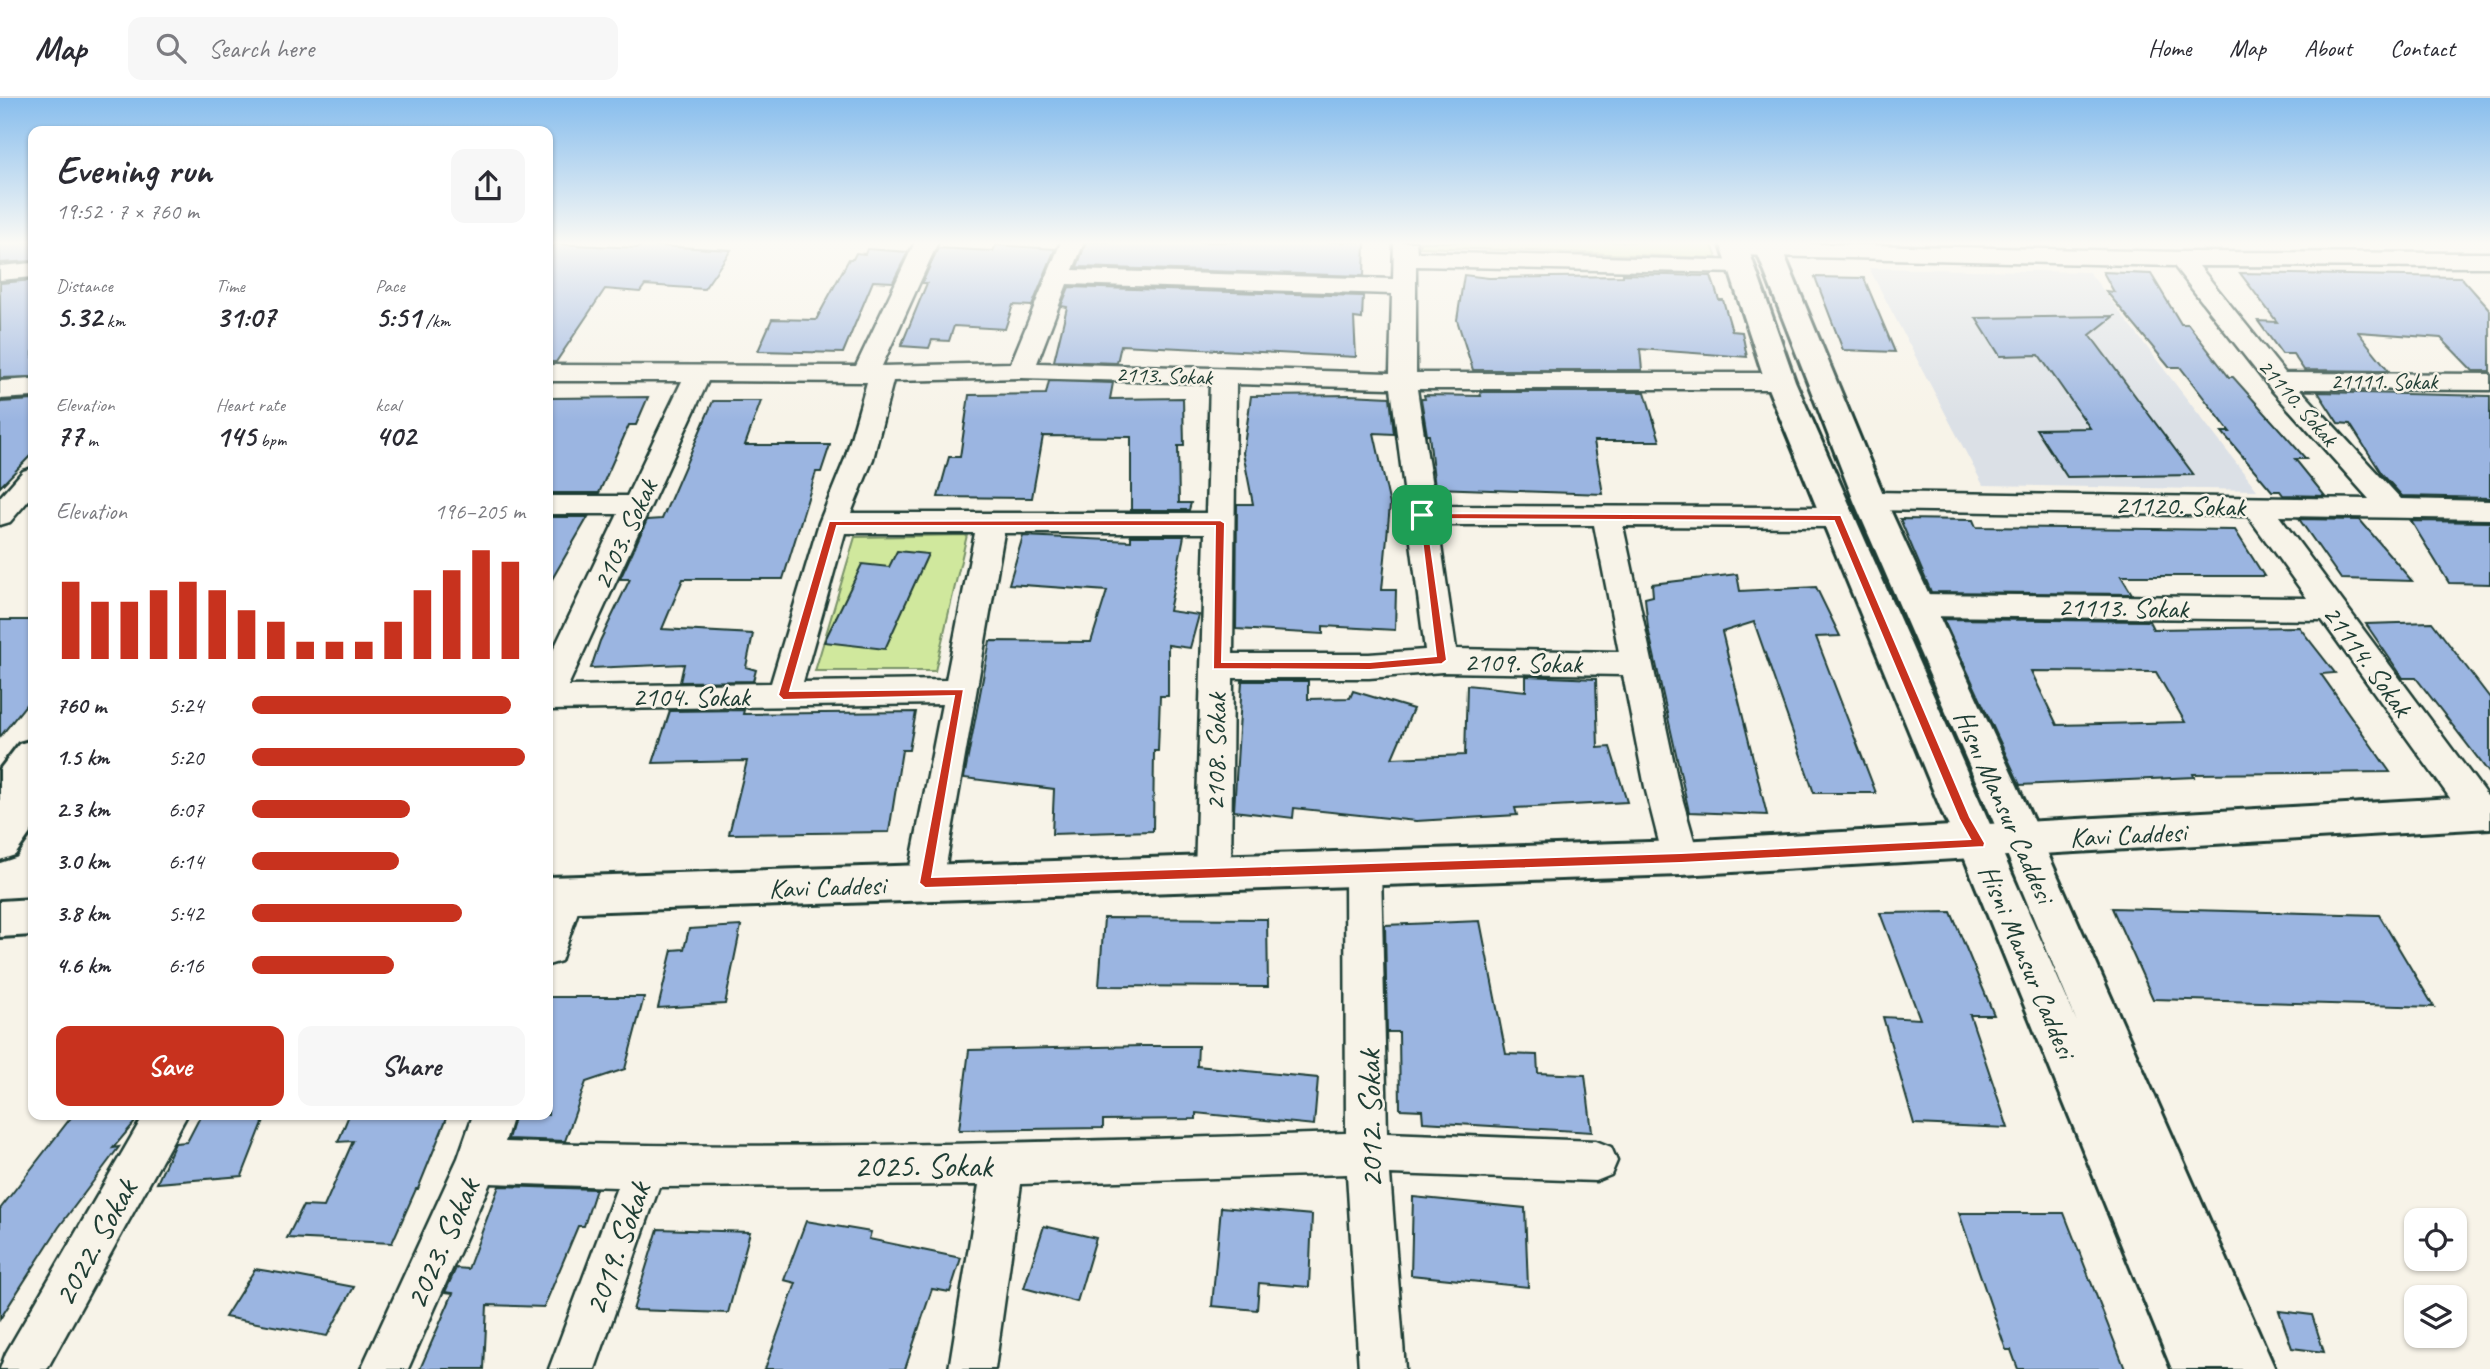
<!DOCTYPE html>
<meta charset="utf-8">
<style>
body{margin:0;font-family:Caveat,sans-serif;background:#f7f7f7;color:#2b2b33;height:100vh;display:flex;flex-direction:column;font-size:26px;white-space:nowrap}
*{box-sizing:border-box;margin:0}
p{font-size:23px;color:#7c7c81}
.icon{flex:none;width:38px;height:38px;fill:none;stroke:currentColor;stroke-width:2;stroke-linecap:round;stroke-linejoin:round}
.map{position:relative;flex:1;overflow:hidden}
.details{position:absolute;left:28px;top:28px;width:525px;height:994px;display:flex;flex-direction:column;background:#fff;border-radius:14px;box-shadow:0 2px 5px #0004}
.details>*{flex:none}
.tools{position:absolute;left:2404px;top:1110px;display:grid;gap:14px}
.tools a{display:grid;place-items:center;width:63px;height:63px;border-radius:14px;background:#fff;box-shadow:0 2px 5px #0004;font-size:35px}
.pin{position:absolute;display:grid;place-items:center;width:60px;height:60px;color:#fff;margin:-30px;border-radius:14px;box-shadow:0 4px 10px #0006}
.round{display:grid;place-items:center;flex:none;width:74px;height:74px;border-radius:14px;background:#f7f7f7}
.headline{display:flex;align-items:center;justify-content:space-between;height:119px;padding:0 28px}
h1{font-size:38px;font-weight:600;line-height:52px}
.metrics{display:grid;grid-template-columns:repeat(3,1fr);gap:10px;height:119px;padding:7px 28px}
.metrics div{display:grid;align-content:center}
.metrics b{font-size:30px;font-weight:600}
.metrics small{font-size:19px;font-weight:400}
.metrics p{font-size:19px}
.chart{height:196px;padding:14px 28px}
.chart p{display:flex;justify-content:space-between}
.chart svg{width:100%;height:126px;margin-top:7px;stroke:#c8321e;stroke-width:6}
.action{display:flex;gap:14px;margin-top:auto;padding:14px 28px}
.action a{flex:1;height:80px;border-radius:14px;background:#c8321e;color:#fff;font-size:28px;font-weight:600;line-height:80px;text-align:center}
.action a+a{background:#f7f7f7;color:#2b2b33}
ul{padding:0 28px;list-style:none;font-size:23px}
li{display:grid;grid-template-columns:112px 84px 1fr;align-items:center;height:52px}
li i{height:18px;border-radius:9px;background:#c8321e}
header{display:flex;align-items:center;gap:42px;box-sizing:border-box;height:98px;padding:0 35px;background:#fff;border-bottom:2px solid #e1e1e2}
header strong{font-size:33px}
nav{display:flex;gap:38px;margin-inline-start:auto;font-size:24px}
.search{width:490px;height:63px;background:#f7f7f7;display:flex;align-items:center;gap:18px;box-sizing:border-box;padding:0 24px;border-radius:14px;color:#7c7c81;font-size:26px}
.map>svg:first-child{display:block}
.built{fill:#dbe0e6}
.green{fill:#d0e89d;stroke:#789268;stroke-width:2}
.building{fill:#9bb5e1;stroke:#1f3d34;stroke-width:2;fill-rule:evenodd}
.lines{fill:none;stroke-linecap:round;stroke-linejoin:round}
.minor-casing{stroke:#1f3d34;stroke-width:5}
.tertiary-casing{stroke:#1f3d34;stroke-width:6}
.secondary-casing{stroke:#1f3d34;stroke-width:6}
.minor{fill:#f7f3e8;fill-rule:evenodd}
.tertiary{fill:#f7f3e8;fill-rule:evenodd}
.secondary{fill:#f7f3e8;fill-rule:evenodd}
.route{fill:#c8321e;stroke:#fff;stroke-width:2;fill-rule:evenodd}
.labels{text-anchor:middle;stroke-width:5;stroke-linejoin:round;paint-order:stroke}
.far-street-label{font-size:23px;fill:#1f3d34;stroke:#f7f3e8}
.street-label{font-size:28px;fill:#1f3d34;stroke:#f7f3e8}
.near-street-label{font-size:33px;fill:#1f3d34;stroke:#f7f3e8}
</style>
<header>
<strong>Map</strong>
<div class="search"><svg class="icon" aria-label="search" viewBox="0 0 24 24"><circle cx="10" cy="10" r="6"/><path d="M15 15l6 6"/></svg>Search here</div>
<nav><a>Home</a><a>Map</a><a>About</a><a>Contact</a></nav>
</header>
<div class="map">
<svg width="2490" height="1271" viewBox="0 0 2490 1271">
<rect width="100%" height="100%" fill="#f7f3e8"/>
<filter id="ink" filterUnits="userSpaceOnUse"><feTurbulence type="fractalNoise" baseFrequency=".0143" numOctaves="2"/><feDisplacementMap in="SourceGraphic" scale="14" xChannelSelector="R" yChannelSelector="G"/><feConvolveMatrix kernelMatrix="1 2 1 2 8 2 1 2 1" color-interpolation-filters="sRGB"/></filter>
<g filter="url(#ink)">
<path class="built" d="M 1869,170 L 2089,174 L 2257,392 L 1983,387 Z"/>
<g class="green">
<path d="M 1420,144 L 1711,144 L 1717,160 L 1420,149 Z"/>
<path d="M 967,437 L 935,573 L 815,573 L 855,439 Z"/>
</g>
<g class="building">
<path d="M 0,144 L 33,144 L 33,163 L 0,165 Z"/>
<path d="M 1086,144 L 1365,144 L 1364,178 L 1077,169 Z"/>
<path d="M 555,146 L 638,150 L 640,147 L 731,152 L 704,191 L 645,187 L 640,194 L 605,191 L 556,264 L 548,264 L 548,156 Z"/>
<path d="M 996,147 L 1055,151 L 1032,208 L 1013,207 L 1005,231 L 954,228 L 949,243 L 932,242 L 929,250 L 901,248 L 927,185 L 922,185 L 938,150 L 993,153 Z"/>
<path d="M 867,151 L 908,154 L 893,184 L 873,183 L 843,255 L 758,253 L 772,221 L 816,222 L 849,161 L 853,161 L 856,155 L 865,156 Z"/>
<path d="M 2103,174 L 2151,176 L 2181,226 L 2188,226 L 2229,279 L 2233,279 L 2306,361 L 2295,361 L 2325,398 L 2283,397 L 2280,393 L 2272,393 L 2222,334 L 2230,334 L 2180,269 L 2169,269 L 2106,193 L 2114,194 Z"/>
<path d="M 2240,175 L 2461,179 L 2490,212 L 2490,273 L 2473,273 L 2441,240 L 2358,234 L 2389,273 L 2304,272 L 2293,256 L 2282,256 L 2258,223 L 2277,224 Z"/>
<path d="M 1623,176 L 1711,178 L 1719,202 L 1723,202 L 1732,233 L 1742,234 L 1747,259 L 1640,251 L 1642,272 L 1473,272 L 1457,222 L 1464,177 L 1489,180 L 1623,178 Z"/>
<path d="M 1815,179 L 1864,180 L 1895,254 L 1843,252 Z"/>
<path d="M 33,182 L 33,279 L 0,280 L 0,185 Z"/>
<path d="M 1069,189 L 1363,198 L 1362,221 L 1354,220 L 1356,259 L 1121,247 L 1117,265 L 1054,263 L 1067,209 L 1061,208 Z"/>
<path d="M 2114,218 L 2090,237 L 2194,377 L 2067,379 L 2036,331 L 2090,330 L 2039,257 L 2000,258 L 1976,220 Z"/>
<path d="M 1049,283 L 1113,285 L 1110,301 L 1183,300 L 1184,348 L 1178,348 L 1179,405 L 1191,405 L 1189,412 L 1131,412 L 1131,339 L 1043,338 L 1032,400 L 938,399 L 949,359 L 960,359 L 969,297 L 1046,296 Z"/>
<path d="M 1480,294 L 1645,294 L 1660,343 L 1594,343 L 1603,396 L 1435,390 L 1429,337 L 1427,337 L 1421,301 L 1425,301 L 1424,297 L 1481,298 Z"/>
<path d="M 2318,294 L 2490,298 L 2490,400 L 2402,398 L 2382,376 L 2350,326 L 2338,325 Z"/>
<path d="M 1349,297 L 1390,299 L 1394,336 L 1374,335 L 1390,407 L 1382,492 L 1396,492 L 1395,532 L 1323,528 L 1323,536 L 1236,531 L 1237,406 L 1253,406 L 1243,355 L 1251,298 Z"/>
<path d="M 648,299 L 636,327 L 629,327 L 599,395 L 548,395 L 548,300 Z"/>
<path d="M 33,302 L 33,355 L 0,389 L 0,304 Z"/>
<path d="M 713,303 L 761,303 L 745,347 L 830,347 L 821,374 L 816,374 L 783,481 L 683,481 L 662,531 L 753,536 L 746,569 L 756,572 L 753,583 L 680,584 L 684,566 L 591,570 L 600,543 L 630,481 L 620,481 L 647,422 L 662,421 Z"/>
<path d="M 548,419 L 588,419 L 548,488 Z"/>
<path d="M 1900,421 L 1973,422 L 1976,429 L 2235,432 L 2264,478 L 2121,478 L 2132,496 L 1931,494 Z"/>
<path d="M 2299,421 L 2360,422 L 2412,483 L 2341,481 Z"/>
<path d="M 2411,423 L 2490,424 L 2490,486 L 2449,485 Z"/>
<path d="M 1023,438 L 1131,443 L 1131,438 L 1184,438 L 1169,513 L 1199,517 L 1190,550 L 1168,547 L 1168,598 L 1160,598 L 1158,653 L 1154,653 L 1153,733 L 1052,736 L 1054,691 L 964,680 L 990,543 L 1091,544 L 1107,493 L 1009,486 Z"/>
<path d="M 897,453 L 928,456 L 885,551 L 824,544 L 862,466 L 889,469 Z"/>
<path d="M 1737,476 L 1740,493 L 1816,489 L 1840,538 L 1816,539 L 1876,695 L 1814,695 L 1754,524 L 1722,534 L 1767,717 L 1689,714 L 1648,530 L 1645,500 L 1653,498 L 1652,486 Z"/>
<path d="M 1943,521 L 2149,523 L 2153,531 L 2299,529 L 2335,575 L 2321,576 L 2390,674 L 2193,676 L 2194,679 L 2020,687 ZM 2031,573 L 2156,574 L 2185,624 L 2057,627 Z"/>
<path d="M 0,522 L 33,522 L 33,598 L 0,639 Z"/>
<path d="M 2432,524 L 2490,600 L 2490,676 L 2416,580 L 2403,580 L 2366,526 Z"/>
<path d="M 1526,578 L 1596,581 L 1598,650 L 1610,649 L 1627,704 L 1515,710 L 1517,717 L 1416,723 L 1294,710 L 1293,720 L 1234,713 L 1242,583 L 1308,583 L 1308,601 L 1350,600 L 1353,593 L 1413,611 L 1392,660 L 1465,657 L 1467,587 L 1526,593 Z"/>
<path d="M 744,612 L 743,616 L 916,614 L 909,652 L 902,652 L 889,734 L 729,736 L 747,663 L 653,665 L 670,613 Z"/>
<path d="M 2112,810 L 2379,817 L 2434,909 L 2153,901 Z"/>
<path d="M 1951,814 L 1994,917 L 1970,917 L 2008,1030 L 1914,1026 L 1883,919 L 1920,921 L 1880,815 Z"/>
<path d="M 1104,820 L 1267,821 L 1268,889 L 1099,888 Z"/>
<path d="M 1480,823 L 1506,956 L 1537,957 L 1538,975 L 1585,977 L 1592,1034 L 1423,1024 L 1422,1012 L 1400,1011 L 1399,934 L 1387,934 L 1385,827 Z"/>
<path d="M 741,828 L 725,906 L 658,910 L 672,852 L 684,851 L 689,831 Z"/>
<path d="M 548,899 L 644,899 L 625,971 L 586,984 L 565,1043 L 508,1041 L 515,1017 L 548,1017 Z"/>
<path d="M 1143,948 L 1198,948 L 1197,968 L 1318,980 L 1314,1027 L 1196,1015 L 1196,1021 L 1103,1022 L 1103,1030 L 959,1032 L 969,952 Z"/>
<path d="M 73,1017 L 141,1017 L 113,1050 L 119,1049 L 59,1129 L 0,1221 L 0,1111 Z"/>
<path d="M 201,1017 L 266,1017 L 242,1078 L 157,1085 L 175,1045 L 187,1044 Z"/>
<path d="M 349,1017 L 448,1017 L 418,1091 L 416,1091 L 392,1145 L 287,1140 L 303,1108 L 324,1109 L 353,1043 L 338,1044 Z"/>
<path d="M 499,1088 L 596,1091 L 584,1128 L 578,1128 L 544,1209 L 487,1207 L 484,1271 L 420,1271 L 453,1195 L 445,1194 L 456,1170 L 468,1171 Z"/>
<path d="M 1413,1099 L 1525,1110 L 1528,1189 L 1411,1177 Z"/>
<path d="M 1221,1109 L 1312,1117 L 1309,1189 L 1259,1185 L 1257,1212 L 1212,1208 Z"/>
<path d="M 1959,1115 L 2064,1115 L 2125,1271 L 2018,1271 L 2011,1252 L 2006,1252 Z"/>
<path d="M 806,1123 L 871,1134 L 869,1141 L 961,1160 L 950,1194 L 932,1191 L 905,1271 L 765,1271 L 796,1185 L 784,1182 Z"/>
<path d="M 1044,1128 L 1096,1140 L 1077,1204 L 1024,1190 Z"/>
<path d="M 658,1131 L 750,1134 L 728,1215 L 633,1212 Z"/>
<path d="M 255,1171 L 280,1175 L 354,1189 L 327,1238 L 225,1219 Z"/>
<path d="M 2279,1213 L 2312,1217 L 2324,1254 L 2292,1250 Z"/>
</g>
<g class="lines">
<g class="minor-casing">
<g id="minor">
<path d="M 915,144 L 938,144 L 882,268 L 1011,265 L 1061,144 L 1084,144 L 1073,172 L 1393,181 L 1394,144 L 1416,144 L 1417,154 L 1749,163 L 1753,168 L 1749,173 L 1741,175 L 1416,168 L 1416,275 L 1780,275 L 1789,277 L 1793,283 L 1789,289 L 1780,291 L 1417,291 L 1435,408 L 1838,409 L 1848,412 L 1852,419 L 1848,426 L 1838,429 L 1623,428 L 1679,689 L 1699,760 L 1694,770 L 1681,775 L 1668,770 L 1663,760 L 1645,689 L 1623,577 L 1442,574 L 1369,580 L 1233,580 L 1231,776 L 1226,787 L 1213,791 L 1200,787 L 1195,776 L 1205,435 L 1004,435 L 943,784 L 938,795 L 925,799 L 912,795 L 907,784 L 942,606 L 548,612 L 548,563 L 618,416 L 548,416 L 548,398 L 627,398 L 682,283 L 548,283 L 548,267 L 856,268 ZM 1067,186 L 1392,196 L 1390,275 L 1037,265 ZM 1021,280 L 1210,285 L 1206,415 L 851,415 L 873,361 L 893,283 ZM 708,283 L 867,284 L 845,361 L 819,425 L 771,585 L 568,588 ZM 1236,286 L 1391,290 L 1425,552 L 1369,556 L 1233,556 ZM 1438,427 L 1594,427 L 1619,554 L 1456,551 ZM 845,435 L 975,435 L 946,582 L 803,584 Z"/>
<path d="M 1733,144 L 2181,154 L 2490,155 L 2490,169 L 2199,168 L 2285,275 L 2490,276 L 2490,292 L 2300,291 L 2401,401 L 2490,403 L 2490,421 L 2279,418 L 2490,702 L 2490,726 L 2480,729 L 2468,725 L 2322,522 L 1915,518 L 1904,515 L 1900,507 L 1904,499 L 1915,496 L 2307,500 L 2248,418 L 1870,412 L 1860,410 L 1856,403 L 1860,396 L 1870,394 L 2369,401 L 2269,289 L 2174,168 L 1735,157 L 1727,155 L 1723,150 L 1727,145 Z"/>
<path d="M 33,165 L 33,179 L 0,182 L 0,168 Z"/>
<path d="M 33,370 L 33,397 L 10,424 L 0,427 L 0,399 L 23,373 Z"/>
<path d="M 1363,756 L 1376,760 L 1381,771 L 1387,1035 L 1596,1043 L 1611,1049 L 1617,1063 L 1611,1077 L 1596,1083 L 1390,1076 L 1405,1271 L 1359,1271 L 1347,1076 L 1021,1086 L 995,1271 L 949,1271 L 979,1087 L 659,1089 L 595,1271 L 549,1271 L 617,1089 L 490,1085 L 408,1271 L 361,1271 L 458,1060 L 473,1017 L 513,1017 L 505,1044 C 785,1053 1066,1044 1346,1035 L 1345,771 L 1350,760 Z"/>
<path d="M 566,781 L 579,785 L 584,796 L 561,863 L 548,867 L 548,796 L 553,785 Z"/>
<path d="M 144,1017 L 187,1017 L 47,1271 L 0,1271 L 6,1255 Z"/>
</g>
</g>
<g class="tertiary-casing">
<g id="tertiary">
<path d="M 33,281 L 33,299 L 0,301 L 0,283 Z"/>
<path d="M 2490,698 L 2490,730 L 1681,777 L 548,815 L 548,779 L 1681,743 Z"/>
<path d="M 33,801 L 33,837 L 0,839 L 0,803 Z"/>
</g>
</g>
<g class="secondary-casing">
<g id="secondary">
<path d="M 1720,144 L 1746,144 L 1795,283 L 2077,924 L 1992,720 L 1854,403 L 1753,144 L 1779,144 L 1886,403 L 2032,720 L 2275,1271 L 2172,1271 L 1960,749 L 1945,721 L 1765,283 Z"/>
<path d="M 33,642 L 33,731 L 15,757 L 0,762 L 0,671 L 19,646 Z"/>
</g>
</g>
<use href="#minor" class="minor"/>
<use href="#tertiary" class="tertiary"/>
<use href="#secondary" class="secondary"/>
</g>
</g>
<linearGradient id="sky" x2="0" y2="1"><stop stop-color="#87bded"/><stop offset="0.45" stop-color="#fbfaf5"/><stop offset="1" stop-color="#fbfaf5" stop-opacity="0"/></linearGradient>
<rect width="2490" height="322" fill="url(#sky)"/>
<path class="route" d="M 1419,415 L 1841,417 L 1970,719 L 1985,745 L 1984,749 L 1681,765 L 925,790 L 919,785 L 954,598 L 783,602 L 778,597 L 829,423 L 1220,422 L 1225,425 L 1222,564 L 1370,564 L 1436,558 ZM 1427,421 L 1834,423 L 1959,721 L 1970,741 L 1681,755 L 932,779 L 964,591 L 790,593 L 837,428 L 1215,428 L 1213,571 L 1370,572 L 1442,566 L 1447,562 Z"/>
<g class="labels">
<g class="far-street-label">
<text transform="translate(1164 277) rotate(2)" y="8">2113. Sokak</text>
<text x="2384" y="291">21111. Sokak</text>
<text transform="translate(2298 304) rotate(49)" y="8">21110. Sokak</text>
</g>
<g class="street-label">
<text transform="translate(2180 407) rotate(1)" y="10">21120. Sokak</text>
<text transform="translate(624 436) rotate(-65)" y="10">2103. Sokak</text>
<text transform="translate(2123 509) rotate(1)" y="10">21113. Sokak</text>
<text transform="translate(2368 562) rotate(54)" y="10">21114. Sokak</text>
<text transform="translate(1523 564) rotate(1)" y="10">2109. Sokak</text>
<text x="691" y="608">2104. Sokak</text>
<text transform="translate(1215 654) rotate(-89)" y="10">2108. Sokak</text>
<text transform="translate(2005 708) rotate(66)" y="10">Hısnı Mansur Caddesi</text>
<text transform="translate(2128 736) rotate(-3)" y="10">Kavi Caddesi</text>
<text transform="translate(827 788) rotate(-2)" y="10">Kavi Caddesi</text>
<text transform="translate(2028 863) rotate(67)" y="10">Hisni Mansur Caddesi</text>
</g>
<g class="near-street-label">
<text transform="translate(1369 1021) rotate(-91)" y="12">2012. Sokak</text>
<text x="923" y="1079">2025. Sokak</text>
<text transform="translate(94 1144) rotate(-61)" y="12">2022. Sokak</text>
<text transform="translate(441 1145) rotate(-66)" y="12">2023. Sokak</text>
<text transform="translate(616 1150) rotate(-70)" y="12">2019. Sokak</text>
</g>
</g>
</svg>
<div class="tools">
<a><svg class="icon" aria-label="locate" viewBox="0 0 24 24"><circle cx="12" cy="12" r="6"/><path d="M12 2v4M12 18v4M2 12h4M18 12h4"/></svg></a>
<a><svg class="icon" aria-label="layers" viewBox="0 0 24 24"><path d="M12 4l9 5-9 5-9-5zM3 14l9 5 9-5"/></svg></a>
</div>
<div class="pin" style="left:1422px;top:417px;background:#1e9e55"><svg class="icon" aria-label="arrive" viewBox="0 0 24 24"><path d="M6 21V4h12l-3 4 3 4H6"/></svg></div>
<section class="details">
<div class="headline"><div><h1>Evening run</h1><p>19:52 · 7 × 760 m</p></div><a class="round"><svg class="icon" aria-label="share" viewBox="0 0 24 24"><path d="M12 15V3M7 8l5-5 5 5M5 13v7h14v-7"/></svg></a></div>
<div class="metrics">
<div><p>Distance</p><b>5.32<small> km</small></b></div>
<div><p>Time</p><b>31:07</b></div>
<div><p>Pace</p><b>5:51<small> /km</small></b></div>
</div>
<div class="metrics">
<div><p>Elevation</p><b>77<small> m</small></b></div>
<div><p>Heart rate</p><b>145<small> bpm</small></b></div>
<div><p>kcal</p><b>402</b></div>
</div>
<div class="chart"><p><span>Elevation</span>196–205 m</p>
<svg viewBox="0 0 160 44" preserveAspectRatio="none"><path d="M5 44V17M15 44V24M25 44V24M35 44V20M45 44V17M55 44V20M65 44V27M75 44V31M85 44V38M95 44V38M105 44V38M115 44V31M125 44V20M135 44V13M145 44V6M155 44V10"/></svg>
</div>
<ul>
<li><b>760 m</b>5:24<i style="width:95%"></i></li>
<li><b>1.5 km</b>5:20<i style="width:100%"></i></li>
<li><b>2.3 km</b>6:07<i style="width:58%"></i></li>
<li><b>3.0 km</b>6:14<i style="width:54%"></i></li>
<li><b>3.8 km</b>5:42<i style="width:77%"></i></li>
<li><b>4.6 km</b>6:16<i style="width:52%"></i></li>
</ul>
<div class="action"><a>Save</a><a>Share</a></div>
</section>
</div>
